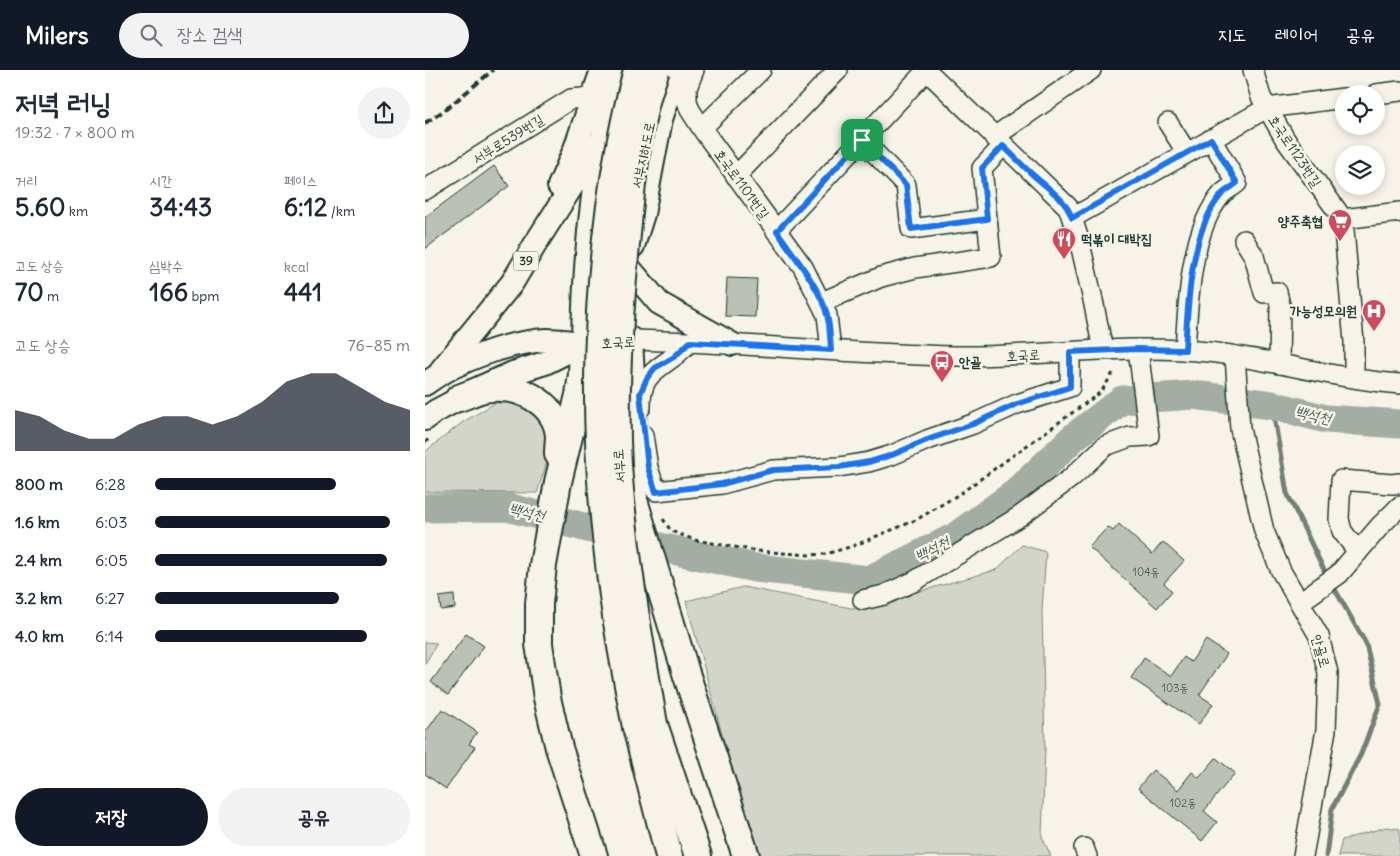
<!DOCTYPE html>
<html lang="ko">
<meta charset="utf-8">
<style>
body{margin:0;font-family:Delius,"Poor Story",sans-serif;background:#f2f2f3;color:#1f2937;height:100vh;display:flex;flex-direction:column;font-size:19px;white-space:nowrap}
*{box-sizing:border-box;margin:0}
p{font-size:16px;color:#747a83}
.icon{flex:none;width:28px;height:28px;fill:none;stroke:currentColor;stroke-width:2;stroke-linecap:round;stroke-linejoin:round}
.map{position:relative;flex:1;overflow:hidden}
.panel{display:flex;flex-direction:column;background:#fff;width:425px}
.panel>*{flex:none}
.fabs{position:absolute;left:910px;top:15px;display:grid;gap:10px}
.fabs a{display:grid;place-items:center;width:50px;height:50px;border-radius:50%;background:#fff;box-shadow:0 2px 8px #0003;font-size:25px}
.pin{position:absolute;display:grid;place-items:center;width:42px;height:42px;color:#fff;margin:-21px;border-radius:10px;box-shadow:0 2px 8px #0006}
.round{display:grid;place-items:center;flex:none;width:52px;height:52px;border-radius:26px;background:#f2f2f3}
.summary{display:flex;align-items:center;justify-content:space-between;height:85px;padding:0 15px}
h1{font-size:28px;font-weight:700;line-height:38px}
.stats{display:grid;grid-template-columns:repeat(3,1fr);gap:8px;height:85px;padding:5px 15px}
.stats div{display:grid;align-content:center}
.stats b{font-size:25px;font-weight:700}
.stats small{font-size:14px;font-weight:400}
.stats p{font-size:14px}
.chart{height:140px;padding:10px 15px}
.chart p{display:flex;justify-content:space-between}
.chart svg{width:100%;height:90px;margin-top:5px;fill:#111827;opacity:.7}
.action{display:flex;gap:10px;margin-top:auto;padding:10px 15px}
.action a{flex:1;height:58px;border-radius:30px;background:#111827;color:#fff;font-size:20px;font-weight:700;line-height:58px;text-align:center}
.action a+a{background:#f2f2f3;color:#1f2937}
ul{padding:0 15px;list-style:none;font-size:16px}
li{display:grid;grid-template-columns:80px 60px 1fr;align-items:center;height:38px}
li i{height:12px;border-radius:6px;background:#111827}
header{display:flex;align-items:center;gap:30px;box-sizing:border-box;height:70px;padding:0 25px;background:#111827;color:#fff}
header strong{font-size:24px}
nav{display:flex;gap:28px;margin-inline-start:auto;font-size:18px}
.search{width:350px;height:45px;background:#f2f2f3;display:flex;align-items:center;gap:12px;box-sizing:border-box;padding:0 18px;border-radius:28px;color:#747a83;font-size:19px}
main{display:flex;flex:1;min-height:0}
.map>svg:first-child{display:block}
.green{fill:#d3d5ca;stroke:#79897f}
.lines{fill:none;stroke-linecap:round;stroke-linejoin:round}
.stream{stroke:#6f8077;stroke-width:5}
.river{stroke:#a4ada3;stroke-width:29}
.building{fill:#bbc1b6;stroke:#1f3d34}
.minor-casing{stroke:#1f3d34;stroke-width:22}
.major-casing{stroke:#1f3d34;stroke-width:26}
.highway-casing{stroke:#1f3d34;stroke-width:30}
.path{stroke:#1f3d34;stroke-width:3;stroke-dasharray:4 4;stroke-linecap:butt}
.minor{stroke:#f7f3e8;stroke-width:19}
.major{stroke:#f7f3e8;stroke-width:22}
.highway{stroke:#f7f3e8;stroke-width:26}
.rail{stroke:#1f3d34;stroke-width:4;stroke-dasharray:8 4;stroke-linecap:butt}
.highway-bridge-casing{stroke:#1f3d34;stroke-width:30;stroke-linecap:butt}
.highway-bridge{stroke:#f7f3e8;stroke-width:26}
.route-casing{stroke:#fff;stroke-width:10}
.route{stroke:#1a73e8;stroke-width:6}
.labels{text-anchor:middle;stroke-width:5;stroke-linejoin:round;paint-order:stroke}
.number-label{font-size:11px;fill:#465e54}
.shield{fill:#f7f3e8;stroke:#60746a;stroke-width:1}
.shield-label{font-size:12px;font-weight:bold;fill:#1f3d34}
.street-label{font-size:14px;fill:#1f3d34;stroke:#f7f3e8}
.poi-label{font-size:14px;font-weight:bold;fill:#1f3d34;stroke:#f7f3e8;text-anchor:end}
.water-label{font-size:15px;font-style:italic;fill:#405950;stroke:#f7f3e8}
</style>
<header>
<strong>Milers</strong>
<div class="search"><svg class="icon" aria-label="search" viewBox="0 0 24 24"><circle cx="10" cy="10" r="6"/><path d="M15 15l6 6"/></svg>장소 검색</div>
<nav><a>지도</a><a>레이어</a><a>공유</a></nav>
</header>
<main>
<section class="panel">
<div class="summary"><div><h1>저녁 러닝</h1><p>19:32 · 7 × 800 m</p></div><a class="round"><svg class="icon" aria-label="share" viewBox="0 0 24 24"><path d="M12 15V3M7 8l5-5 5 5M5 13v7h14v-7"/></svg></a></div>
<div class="stats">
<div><p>거리</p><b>5.60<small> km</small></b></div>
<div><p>시간</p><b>34:43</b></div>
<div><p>페이스</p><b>6:12<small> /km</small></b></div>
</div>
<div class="stats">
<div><p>고도 상승</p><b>70<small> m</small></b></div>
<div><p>심박수</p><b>166<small> bpm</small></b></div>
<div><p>kcal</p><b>441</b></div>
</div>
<div class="chart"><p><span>고도 상승</span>76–85 m</p>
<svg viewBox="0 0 160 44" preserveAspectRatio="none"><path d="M0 44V24L10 27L20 34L30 38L40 38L50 31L60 27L70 27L80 31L90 27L100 20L110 10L120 6L130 6L140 13L150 20L160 24V44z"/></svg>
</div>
<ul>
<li><b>800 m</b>6:28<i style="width:71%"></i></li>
<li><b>1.6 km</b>6:03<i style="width:92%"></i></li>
<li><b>2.4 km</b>6:05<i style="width:91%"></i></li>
<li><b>3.2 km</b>6:27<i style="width:72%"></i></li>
<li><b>4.0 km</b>6:14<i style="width:83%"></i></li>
</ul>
<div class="action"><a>저장</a><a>공유</a></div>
</section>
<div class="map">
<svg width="975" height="786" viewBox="0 0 975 786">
<rect width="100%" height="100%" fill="#f7f3e8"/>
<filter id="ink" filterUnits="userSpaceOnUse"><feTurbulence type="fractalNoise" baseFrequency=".02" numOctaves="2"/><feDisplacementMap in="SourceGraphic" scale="10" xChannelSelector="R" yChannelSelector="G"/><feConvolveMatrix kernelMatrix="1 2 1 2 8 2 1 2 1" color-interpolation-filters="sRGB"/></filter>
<g filter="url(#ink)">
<g class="green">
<path d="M 103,332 L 129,370 L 112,423 L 0,422 L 0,382 L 38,352 L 70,333 Z"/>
<path d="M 597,475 L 621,482 L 617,540 L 620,678 L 617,767 L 626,786 L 330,786 L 261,531 L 318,517 L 431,539 L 571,500 Z"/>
<path d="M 0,572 L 12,573 L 0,594 Z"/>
<path d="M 961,757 L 975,759 L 975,786 L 913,786 L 917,770 Z"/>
</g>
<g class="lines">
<path class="stream" d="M 847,335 L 862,423 L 899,500 L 941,574 L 955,634 L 936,684 L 907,739 L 901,786"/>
<path class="river" d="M 0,438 L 82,437 L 239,478 L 330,498 L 444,510 L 530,467 L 592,422 L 649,367 L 697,330 L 769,325 L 847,335 L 901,349 L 975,354"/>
</g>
<g class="building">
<path d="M 69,96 L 84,116 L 0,179 L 0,147 Z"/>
<path d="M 302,208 L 332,209 L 330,247 L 300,246 Z"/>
<path d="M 694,454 L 727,484 L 738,472 L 759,491 L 739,513 L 747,521 L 732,538 L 664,477 L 683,457 L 688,461 Z"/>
<path d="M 29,525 L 30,538 L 16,540 L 14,527 Z"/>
<path d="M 41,564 L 59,576 L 23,625 L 6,612 Z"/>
<path d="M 781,570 L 802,584 L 774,625 L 788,634 L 774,654 L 706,608 L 719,588 L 746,606 L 759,587 L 766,592 Z"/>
<path d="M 17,639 L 52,662 L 44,674 L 50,677 L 21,719 L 0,704 L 0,663 Z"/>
<path d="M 791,688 L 810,703 L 779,741 L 792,752 L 777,771 L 713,718 L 728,700 L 753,720 L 767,702 L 774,708 Z"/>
</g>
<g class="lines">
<g class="minor-casing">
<g id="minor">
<path d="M 269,0 L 262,18 L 262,31 L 265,40 L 280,63 L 378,197 L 402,245 L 406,280"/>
<path d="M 501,0 L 643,137 L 654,169 L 668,230 L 678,280"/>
<path d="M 828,0 L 836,27 L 860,69 L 918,149 L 929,272 L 929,307"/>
<path d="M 951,24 L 975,21"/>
<path d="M 743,53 L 762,83"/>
<path d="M 277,58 L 336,0"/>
<path d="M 569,67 L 666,0"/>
<path d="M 437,70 L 481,115 L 486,159 L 562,149"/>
<path d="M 311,106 L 413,0"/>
<path d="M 0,120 L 146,29 L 168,27"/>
<path d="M 647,148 L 842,38 L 919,28"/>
<path d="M 918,149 L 975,142"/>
<path d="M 351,161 L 502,0"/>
<path d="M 819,170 L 829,186 L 839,223 L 852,222 L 855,235 L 854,294"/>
<path d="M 397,232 L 456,207 L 490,198 L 566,187 L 557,98 L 578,76"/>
<path d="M 204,270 C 313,272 422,284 531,286 C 615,287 699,273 783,282 C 847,289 910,309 975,314"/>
<path d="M 760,280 C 763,234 765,160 797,124 C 801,120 807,117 812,113 L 786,69"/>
<path d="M 810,286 L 815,359 L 839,461 L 856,501 L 894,566 L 903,603 L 901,660 L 878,786"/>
<path d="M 216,337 C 215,309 226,303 247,288 C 254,283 259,277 265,272"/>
<path d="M 218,365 L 223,398 L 231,421 L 297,414 L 348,400 L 414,397 L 444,392 L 467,385 L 502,370 L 548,354 L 592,334 L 645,317 L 645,282"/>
<path d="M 933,482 L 917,461 L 914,449 L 916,410 L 967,414 L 975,413"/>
<path d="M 438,530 L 459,525 L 488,512 L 595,446 L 646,408 L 680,376 L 705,367 L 724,366 L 713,279"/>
<path d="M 875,532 L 914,504 L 955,456 L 975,436"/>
<path d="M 659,778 L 662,786"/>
</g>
</g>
<g class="major-casing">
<g id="major">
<path d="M 134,116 L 150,79 L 177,0"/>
<path d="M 208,176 L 218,144 L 236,49 L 253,0"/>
<path d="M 205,199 L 234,233 L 307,274"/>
<path d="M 158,274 C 159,206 164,137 177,70 C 181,46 190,23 196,0"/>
<path d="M 17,299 L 87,213 L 114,168 L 177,69"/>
<path d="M 0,314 C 31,291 83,272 122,270 C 140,270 156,274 175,273"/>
<path d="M 0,349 L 11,341 L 56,317 L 88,303 L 120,293 L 158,274"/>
</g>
</g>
<g class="highway-casing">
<g id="highway">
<path d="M 204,270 L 207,325 L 209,430 L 261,603 L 321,786"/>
<path d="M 158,274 L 157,304 L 154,325 L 133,412 L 118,495 L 114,534 L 114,574 L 122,628 L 134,678 L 169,786"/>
<path d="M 34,328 C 42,325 51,321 59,319 C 90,313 130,330 134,365 C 134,371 133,378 133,384"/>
<path d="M 229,654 L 273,786"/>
<path d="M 211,657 L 244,786"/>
</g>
</g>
<g class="path">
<path d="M 0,372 L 6,368"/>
<path d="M 238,449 L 246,461 L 270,470 L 332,481 L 385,485 L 401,484 L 428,476 L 491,450 L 536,423 L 676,322 L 688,303"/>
</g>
<use href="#minor" class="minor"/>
<use href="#major" class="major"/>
<use href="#highway" class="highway"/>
<path class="rail" d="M 0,53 L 20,40 L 68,0"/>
<g class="highway-bridge-casing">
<g id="highway-bridge">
<path d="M 229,654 C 214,568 199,482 193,395 C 189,322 194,248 201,175 C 205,131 209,87 218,44 C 221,29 226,14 231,0"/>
<path d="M 211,657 C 200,600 189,543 183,485 C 164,327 171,155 212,0"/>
</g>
</g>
<use href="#highway-bridge" class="highway-bridge"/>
</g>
</g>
<g class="lines" filter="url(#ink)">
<g class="route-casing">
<path id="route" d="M 786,69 L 812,113 C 807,117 801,120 797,124 C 765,160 763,234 760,280 L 713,279 L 645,282 L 645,317 L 592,334 L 548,354 L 502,370 L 467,385 L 444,392 L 414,397 L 348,400 L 297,414 L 231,422 L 223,398 L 215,324 L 222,308 L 230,298 L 249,287 L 265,272 L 406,280 C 405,268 405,256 402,245 C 396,219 367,183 352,161 L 437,70 L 481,115 L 486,159 L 562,149 L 557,98 L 578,76 C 588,85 597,95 607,104 C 622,118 640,128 647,148 Z"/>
</g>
<use href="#route" class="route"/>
</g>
<defs>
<g id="supermarket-pin" transform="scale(1.25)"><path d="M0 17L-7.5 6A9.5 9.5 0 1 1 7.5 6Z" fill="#d1495b" stroke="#f7f3e8"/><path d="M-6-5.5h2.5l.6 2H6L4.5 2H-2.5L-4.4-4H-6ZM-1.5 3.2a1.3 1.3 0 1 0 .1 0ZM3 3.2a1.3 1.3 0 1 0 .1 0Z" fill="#fff"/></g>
<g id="restaurant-pin" transform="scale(1.25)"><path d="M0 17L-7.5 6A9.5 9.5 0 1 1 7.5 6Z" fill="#d1495b" stroke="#f7f3e8"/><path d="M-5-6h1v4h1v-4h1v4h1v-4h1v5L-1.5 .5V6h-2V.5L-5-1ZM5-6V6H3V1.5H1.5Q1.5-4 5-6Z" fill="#fff"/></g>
<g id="hospital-pin" transform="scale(1.25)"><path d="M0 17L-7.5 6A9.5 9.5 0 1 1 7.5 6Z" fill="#d1495b" stroke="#f7f3e8"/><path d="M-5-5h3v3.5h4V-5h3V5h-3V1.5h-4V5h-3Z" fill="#fff"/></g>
<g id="bus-pin" transform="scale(1.25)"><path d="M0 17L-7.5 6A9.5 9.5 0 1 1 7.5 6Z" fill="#d1495b" stroke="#f7f3e8"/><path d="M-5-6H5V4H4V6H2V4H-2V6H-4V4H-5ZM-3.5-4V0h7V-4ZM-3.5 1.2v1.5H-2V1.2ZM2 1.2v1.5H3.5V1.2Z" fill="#fff"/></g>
</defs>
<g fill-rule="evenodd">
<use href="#supermarket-pin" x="915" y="151"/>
<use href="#restaurant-pin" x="639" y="169"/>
<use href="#hospital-pin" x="949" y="241"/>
<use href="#bus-pin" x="517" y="292"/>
</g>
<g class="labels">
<g class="number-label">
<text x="721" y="506">104동</text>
<text x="750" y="622">103동</text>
<text x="758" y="737">102동</text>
</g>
<rect class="shield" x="88.5" y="181.5" width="25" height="19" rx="4"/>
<g class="shield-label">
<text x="101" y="195">39</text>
</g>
<g class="street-label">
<text transform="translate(83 69) rotate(-32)" y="5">서부로539번길</text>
<text transform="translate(870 81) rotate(56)" y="5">호국로1123번길</text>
<text transform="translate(218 85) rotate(-78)" y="5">서부지하도로</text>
<text transform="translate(317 114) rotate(54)" y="5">호국로1101번길</text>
<text transform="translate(193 272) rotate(-3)" y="5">호국로</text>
<text transform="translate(598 285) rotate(-3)" y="5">호국로</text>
<text transform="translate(194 396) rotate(-94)" y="5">서부로</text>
<text transform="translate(896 581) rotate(74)" y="5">안골로</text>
</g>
<g class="poi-label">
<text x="898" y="156">양주축협</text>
<text x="656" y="174" text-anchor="start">떡볶이 대박집</text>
<text x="932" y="246">가능성모의원</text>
<text x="534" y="297" text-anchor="start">안골</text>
</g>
<g class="water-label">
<text transform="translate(888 345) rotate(13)" y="5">백석천</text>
<text transform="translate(102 442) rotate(13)" y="5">백석천</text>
<text transform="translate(507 479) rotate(-27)" y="5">백석천</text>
</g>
</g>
</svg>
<div class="fabs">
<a><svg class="icon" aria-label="locate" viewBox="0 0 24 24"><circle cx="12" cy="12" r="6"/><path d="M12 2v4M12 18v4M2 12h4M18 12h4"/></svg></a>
<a><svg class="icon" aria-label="layers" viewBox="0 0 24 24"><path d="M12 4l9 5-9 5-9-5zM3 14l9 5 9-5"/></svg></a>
</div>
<div class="pin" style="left:437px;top:70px;background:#1e9e55"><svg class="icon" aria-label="arrive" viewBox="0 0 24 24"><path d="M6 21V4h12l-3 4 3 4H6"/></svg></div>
</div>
</main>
